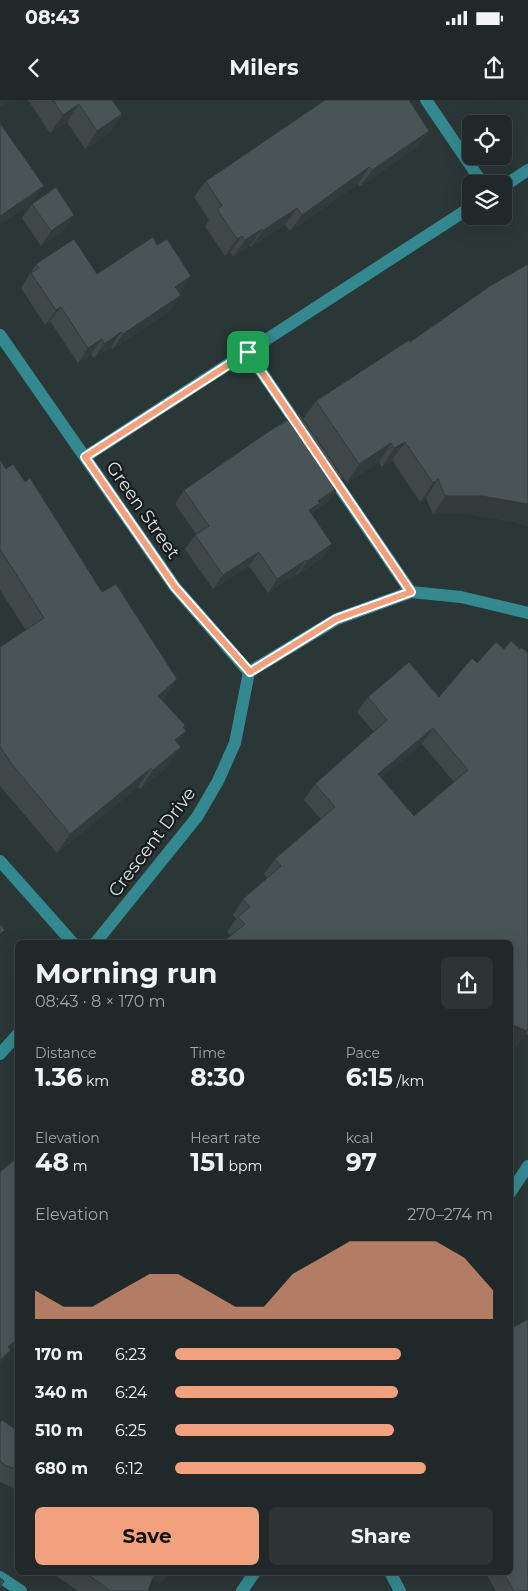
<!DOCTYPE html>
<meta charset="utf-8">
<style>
body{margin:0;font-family:Montserrat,sans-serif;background:#2d3435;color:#f1f3f6;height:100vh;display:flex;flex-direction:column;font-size:19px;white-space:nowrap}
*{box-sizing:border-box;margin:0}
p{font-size:16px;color:#a2a6a8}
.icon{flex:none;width:28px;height:28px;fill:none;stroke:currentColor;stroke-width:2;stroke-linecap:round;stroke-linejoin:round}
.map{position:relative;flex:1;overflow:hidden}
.side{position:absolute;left:15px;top:840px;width:498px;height:635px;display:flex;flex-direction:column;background:#202829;border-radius:8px;box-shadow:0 5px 20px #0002,0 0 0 1px #3d4446}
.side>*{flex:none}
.controls{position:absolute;left:462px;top:15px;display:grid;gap:10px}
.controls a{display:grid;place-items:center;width:50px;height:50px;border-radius:8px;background:#202829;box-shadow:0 5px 20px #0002,0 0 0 1px #3d4446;font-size:25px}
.pin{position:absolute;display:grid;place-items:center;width:42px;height:42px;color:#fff;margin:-21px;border-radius:10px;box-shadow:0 2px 8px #0006}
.round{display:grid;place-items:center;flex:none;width:52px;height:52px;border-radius:8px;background:#2d3435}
.head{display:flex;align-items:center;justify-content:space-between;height:85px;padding:0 20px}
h1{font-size:28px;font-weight:700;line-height:38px}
.stats{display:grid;grid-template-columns:repeat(3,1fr);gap:8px;height:85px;padding:5px 20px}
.stats div{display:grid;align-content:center}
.stats b{font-size:25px;font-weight:700}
.stats small{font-size:14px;font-weight:400}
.stats p{font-size:14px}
.chart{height:140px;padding:10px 20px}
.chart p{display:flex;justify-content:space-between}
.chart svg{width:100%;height:90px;margin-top:5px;fill:#f1a17d;opacity:.7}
.primary-button{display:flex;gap:10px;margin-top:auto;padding:10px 20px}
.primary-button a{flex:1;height:58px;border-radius:8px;background:#f1a17d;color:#111;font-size:20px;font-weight:700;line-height:58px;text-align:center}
.primary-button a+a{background:#2d3435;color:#f1f3f6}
ul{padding:0 20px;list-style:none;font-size:16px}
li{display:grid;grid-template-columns:80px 60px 1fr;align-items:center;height:38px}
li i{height:12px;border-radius:6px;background:#f1a17d}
.status{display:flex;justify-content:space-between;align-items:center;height:35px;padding:0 25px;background:#202829;direction:ltr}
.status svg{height:14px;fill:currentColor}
header{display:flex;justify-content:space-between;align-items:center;height:65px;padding:0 20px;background:#202829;font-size:22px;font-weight:700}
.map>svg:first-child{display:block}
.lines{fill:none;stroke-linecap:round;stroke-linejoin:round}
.minor{stroke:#348990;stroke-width:12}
.wall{fill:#3e4849;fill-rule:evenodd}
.shaded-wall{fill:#323b3c}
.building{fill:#485455;stroke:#323b3c;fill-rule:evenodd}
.route-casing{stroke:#fff;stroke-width:10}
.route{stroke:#f1a17d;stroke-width:6}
.labels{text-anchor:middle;stroke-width:4.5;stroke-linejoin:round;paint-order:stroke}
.street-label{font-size:18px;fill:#dae1e2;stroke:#171c1d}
</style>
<div class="status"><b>08:43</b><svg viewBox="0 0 49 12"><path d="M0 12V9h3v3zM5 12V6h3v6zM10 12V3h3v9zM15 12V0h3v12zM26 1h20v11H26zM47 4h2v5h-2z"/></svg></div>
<header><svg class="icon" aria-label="back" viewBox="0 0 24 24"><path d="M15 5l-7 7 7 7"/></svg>Milers<svg class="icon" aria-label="share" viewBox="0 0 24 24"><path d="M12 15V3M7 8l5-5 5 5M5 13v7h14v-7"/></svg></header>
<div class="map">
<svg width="528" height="1491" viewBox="0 0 528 1491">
<rect width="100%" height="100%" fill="#2b3637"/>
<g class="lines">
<g class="minor">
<path d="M 426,0 L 483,84"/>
<path d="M 504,86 L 528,70"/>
<path d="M 0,235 L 175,487 L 249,572"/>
<path d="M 248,252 L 301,330"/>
<path d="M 85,357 L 471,107"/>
<path d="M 329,372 L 411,492"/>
<path d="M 0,761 L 72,842"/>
<path d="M 96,842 L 197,717 L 218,681 L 235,643 L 249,572 L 337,519 L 411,492 L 461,497 L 528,513"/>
<path d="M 0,954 L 18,934"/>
<path d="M 510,1093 L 528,1066"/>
<path d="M 390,1472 L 400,1491"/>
<path d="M 0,1477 L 21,1491"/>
<path d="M 242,1491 L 255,1472"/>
</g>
</g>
<g class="wall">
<path d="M 28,0 L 112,0 L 122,14 L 110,32 L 85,49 L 67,22 L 50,33 Z"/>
<path d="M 429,31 L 417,47 L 360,87 L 358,84 L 290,131 L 285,125 L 251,147 L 250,146 L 233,157 L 230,152 L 225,156 L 205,126 L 209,120 L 194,97 L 206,81 Z"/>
<path d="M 32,104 L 74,115 L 64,130 L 41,146 L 22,118 Z"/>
<path d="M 36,164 L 97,174 L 181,191 L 179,192 L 181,195 L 171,210 L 113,249 L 111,247 L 94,258 L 91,254 L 78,263 L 50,221 L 45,225 L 21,188 Z"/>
<path d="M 528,164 L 528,426 L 514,422 L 469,414 L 433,414 L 426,398 L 420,402 L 392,360 L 382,367 L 379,362 L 347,383 L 303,319 L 316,301 L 410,242 Z"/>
<path d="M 0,360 L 6,369 L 25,382 L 102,492 L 177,579 L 162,600 L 185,625 L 184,628 L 186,631 L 178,643 L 168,666 L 140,689 L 138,687 L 57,753 L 0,686 L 0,547 L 26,530 L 0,490 Z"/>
<path d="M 343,378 L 337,385 L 339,387 L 329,401 L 314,411 L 312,415 L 332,444 L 322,458 L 297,475 L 296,474 L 268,493 L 249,466 L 213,489 L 185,449 L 196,434 L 175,404 L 184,390 Z"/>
<path d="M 504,549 L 520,549 L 528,553 L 528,935 L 525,934 L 516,947 L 510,944 L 510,842 L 231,836 L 227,832 L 236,819 L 233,815 L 243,799 L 267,778 L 264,774 L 275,759 L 321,719 L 304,700 L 315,684 L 374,632 L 357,612 L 368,597 L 439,597 L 477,563 ZM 422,644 L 454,682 L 414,716 L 381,678 Z"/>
<path d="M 0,1323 L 18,1331 L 18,1390 L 0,1382 Z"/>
<path d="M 51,1472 L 168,1472 L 161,1483 L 152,1479 L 148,1491 L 78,1491 Z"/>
<path d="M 485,1472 L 510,1472 L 528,1491 L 496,1491 Z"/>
</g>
<g class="shaded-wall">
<path d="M 0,0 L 11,0 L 0,8 Z"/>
<path d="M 79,4 L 67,22 L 50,33 L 63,15 Z"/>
<path d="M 122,14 L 110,32 L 85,49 L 97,31 Z"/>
<path d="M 429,31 L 417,47 L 360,87 L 372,70 Z"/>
<path d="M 369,67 L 358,84 L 290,131 L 302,115 Z"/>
<path d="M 44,86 L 31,104 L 0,125 L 0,116 Z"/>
<path d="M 297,108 L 285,125 L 251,147 L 262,131 Z"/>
<path d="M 74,115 L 64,130 L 41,146 L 51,131 Z"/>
<path d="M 262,129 L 250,146 L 233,157 L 245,140 Z"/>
<path d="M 242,136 L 230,152 L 225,156 L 237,139 Z"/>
<path d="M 191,176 L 181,191 L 165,201 L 175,187 Z"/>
<path d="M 181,195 L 171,210 L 113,249 L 123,234 Z"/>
<path d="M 61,207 L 50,221 L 45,225 L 56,210 Z"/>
<path d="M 121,232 L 111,247 L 94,258 L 104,244 Z"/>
<path d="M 102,239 L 91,254 L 78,263 L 88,248 Z"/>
<path d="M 405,342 L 392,360 L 382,367 L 394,348 Z"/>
<path d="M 391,343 L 379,362 L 347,383 L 359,364 Z"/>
<path d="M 343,378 L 334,390 L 339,387 L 329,401 L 314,411 L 310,417 L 309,410 L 336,382 Z"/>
<path d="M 438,379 L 426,398 L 420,402 L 433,383 Z"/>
<path d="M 445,396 L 482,396 L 528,404 L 528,426 L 514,422 L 469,414 L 433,414 Z"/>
<path d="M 332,444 L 322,458 L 297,475 L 307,461 Z"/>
<path d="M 259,452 L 249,466 L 213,489 L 223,475 Z"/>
<path d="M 306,460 L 296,474 L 268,493 L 277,479 Z"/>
<path d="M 177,579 L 163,598 L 145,615 L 158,596 Z"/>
<path d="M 433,628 L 422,644 L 367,690 L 378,674 Z"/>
<path d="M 186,631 L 173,650 L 175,640 Z"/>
<path d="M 181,647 L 168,666 L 140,689 L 153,670 Z"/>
<path d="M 151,668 L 138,687 L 57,753 L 70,734 Z"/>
<path d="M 511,924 L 527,931 L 516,947 L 510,944 L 510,926 Z"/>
<path d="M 18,1239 L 18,1245 L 11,1250 L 0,1266 L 0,1259 L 8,1247 Z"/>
<path d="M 152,1472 L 168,1472 L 161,1483 L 148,1478 Z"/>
</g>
<g class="building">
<path d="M 53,0 L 112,0 L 122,14 L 97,31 L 79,4 L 63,15 Z"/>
<path d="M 325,0 L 409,0 L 429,31 L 372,70 L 369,67 L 302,115 L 297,108 L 262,131 L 262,129 L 245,140 L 242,136 L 237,139 L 217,109 L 222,106 L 206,81 Z"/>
<path d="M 0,23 L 44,86 L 0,116 Z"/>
<path d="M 56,87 L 74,115 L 51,131 L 32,104 Z"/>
<path d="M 153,137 L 157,145 L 167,139 L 191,176 L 175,187 L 181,195 L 123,234 L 121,232 L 104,244 L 102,239 L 88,248 L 61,207 L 56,210 L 31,173 L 39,168 L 36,164 L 74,139 L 97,174 Z"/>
<path d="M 528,164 L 528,404 L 482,396 L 445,396 L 438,379 L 433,383 L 405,342 L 394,348 L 391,343 L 359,364 L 316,301 L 409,240 L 410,242 L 490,186 Z"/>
<path d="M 299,314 L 343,378 L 336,382 L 339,387 L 318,401 L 320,403 L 309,410 L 332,444 L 307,461 L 306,460 L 277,479 L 259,452 L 223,475 L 195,435 L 209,426 L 184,390 L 265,334 L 292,317 L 293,318 Z"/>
<path d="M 0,360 L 6,369 L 13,364 L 25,382 L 30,378 L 102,492 L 116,484 L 177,579 L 158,596 L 185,625 L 183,627 L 186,631 L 175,640 L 181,647 L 153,670 L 151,668 L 70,734 L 10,662 L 0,646 L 0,547 L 44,518 L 0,449 Z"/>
<path d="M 511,541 L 520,549 L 521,547 L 528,553 L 528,928 L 527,931 L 511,924 L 510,927 L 510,842 L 223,842 L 245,824 L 238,817 L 250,807 L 243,799 L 281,766 L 275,759 L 335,707 L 315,684 L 387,620 L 368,597 L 409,562 L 439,597 L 472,558 L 477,563 L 496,542 L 504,549 ZM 433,628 L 468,670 L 414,716 L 378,674 Z"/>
<path d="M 0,824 L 5,830 L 0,834 Z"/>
<path d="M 18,1057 L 18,1239 L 8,1247 L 11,1250 L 0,1260 L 0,1072 Z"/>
<path d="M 528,1219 L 528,1491 L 514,1491 L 503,1472 L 510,1472 L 510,1229 Z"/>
<path d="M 2,1320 L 18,1331 L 18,1370 L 5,1365 L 0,1361 L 0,1323 Z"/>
<path d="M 84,1472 L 155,1472 L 148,1491 L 111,1491 Z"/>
<path d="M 0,1478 L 4,1481 L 0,1487 Z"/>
</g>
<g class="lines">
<g class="route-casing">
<path id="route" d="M 248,252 L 411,492 L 336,519 L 250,572 L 175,487 L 85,357 Z"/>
</g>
<use href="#route" class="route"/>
</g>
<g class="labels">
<g class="street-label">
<text transform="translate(143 410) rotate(55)" y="6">Green Street</text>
<text transform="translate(152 742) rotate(-53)" y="6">Crescent Drive</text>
</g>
</g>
</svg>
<div class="controls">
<a><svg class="icon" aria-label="locate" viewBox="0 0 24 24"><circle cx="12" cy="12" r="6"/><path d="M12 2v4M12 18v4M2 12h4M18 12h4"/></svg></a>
<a><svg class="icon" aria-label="layers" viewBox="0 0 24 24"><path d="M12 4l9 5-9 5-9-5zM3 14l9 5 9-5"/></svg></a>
</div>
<div class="pin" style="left:248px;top:252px;background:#1e9e55"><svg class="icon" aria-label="arrive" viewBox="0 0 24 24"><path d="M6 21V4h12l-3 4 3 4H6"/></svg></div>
<section class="side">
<div class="head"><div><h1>Morning run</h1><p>08:43 · 8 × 170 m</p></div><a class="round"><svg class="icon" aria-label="share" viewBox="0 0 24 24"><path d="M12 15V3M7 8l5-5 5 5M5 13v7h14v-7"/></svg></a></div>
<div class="stats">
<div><p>Distance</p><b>1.36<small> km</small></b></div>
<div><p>Time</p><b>8:30</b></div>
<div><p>Pace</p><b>6:15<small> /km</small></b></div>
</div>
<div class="stats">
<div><p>Elevation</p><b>48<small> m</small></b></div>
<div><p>Heart rate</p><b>151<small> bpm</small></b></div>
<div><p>kcal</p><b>97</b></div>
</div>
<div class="chart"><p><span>Elevation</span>270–274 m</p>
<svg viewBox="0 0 160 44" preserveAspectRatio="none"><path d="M0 44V30L10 38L20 38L30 30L40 22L50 22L60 30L70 38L80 38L90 22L100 14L110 6L120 6L130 6L140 6L150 14L160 30V44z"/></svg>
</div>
<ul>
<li><b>170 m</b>6:23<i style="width:71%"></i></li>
<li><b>340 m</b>6:24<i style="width:70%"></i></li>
<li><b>510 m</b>6:25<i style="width:69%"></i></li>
<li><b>680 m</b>6:12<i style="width:79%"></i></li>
</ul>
<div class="primary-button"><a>Save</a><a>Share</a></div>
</section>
</div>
